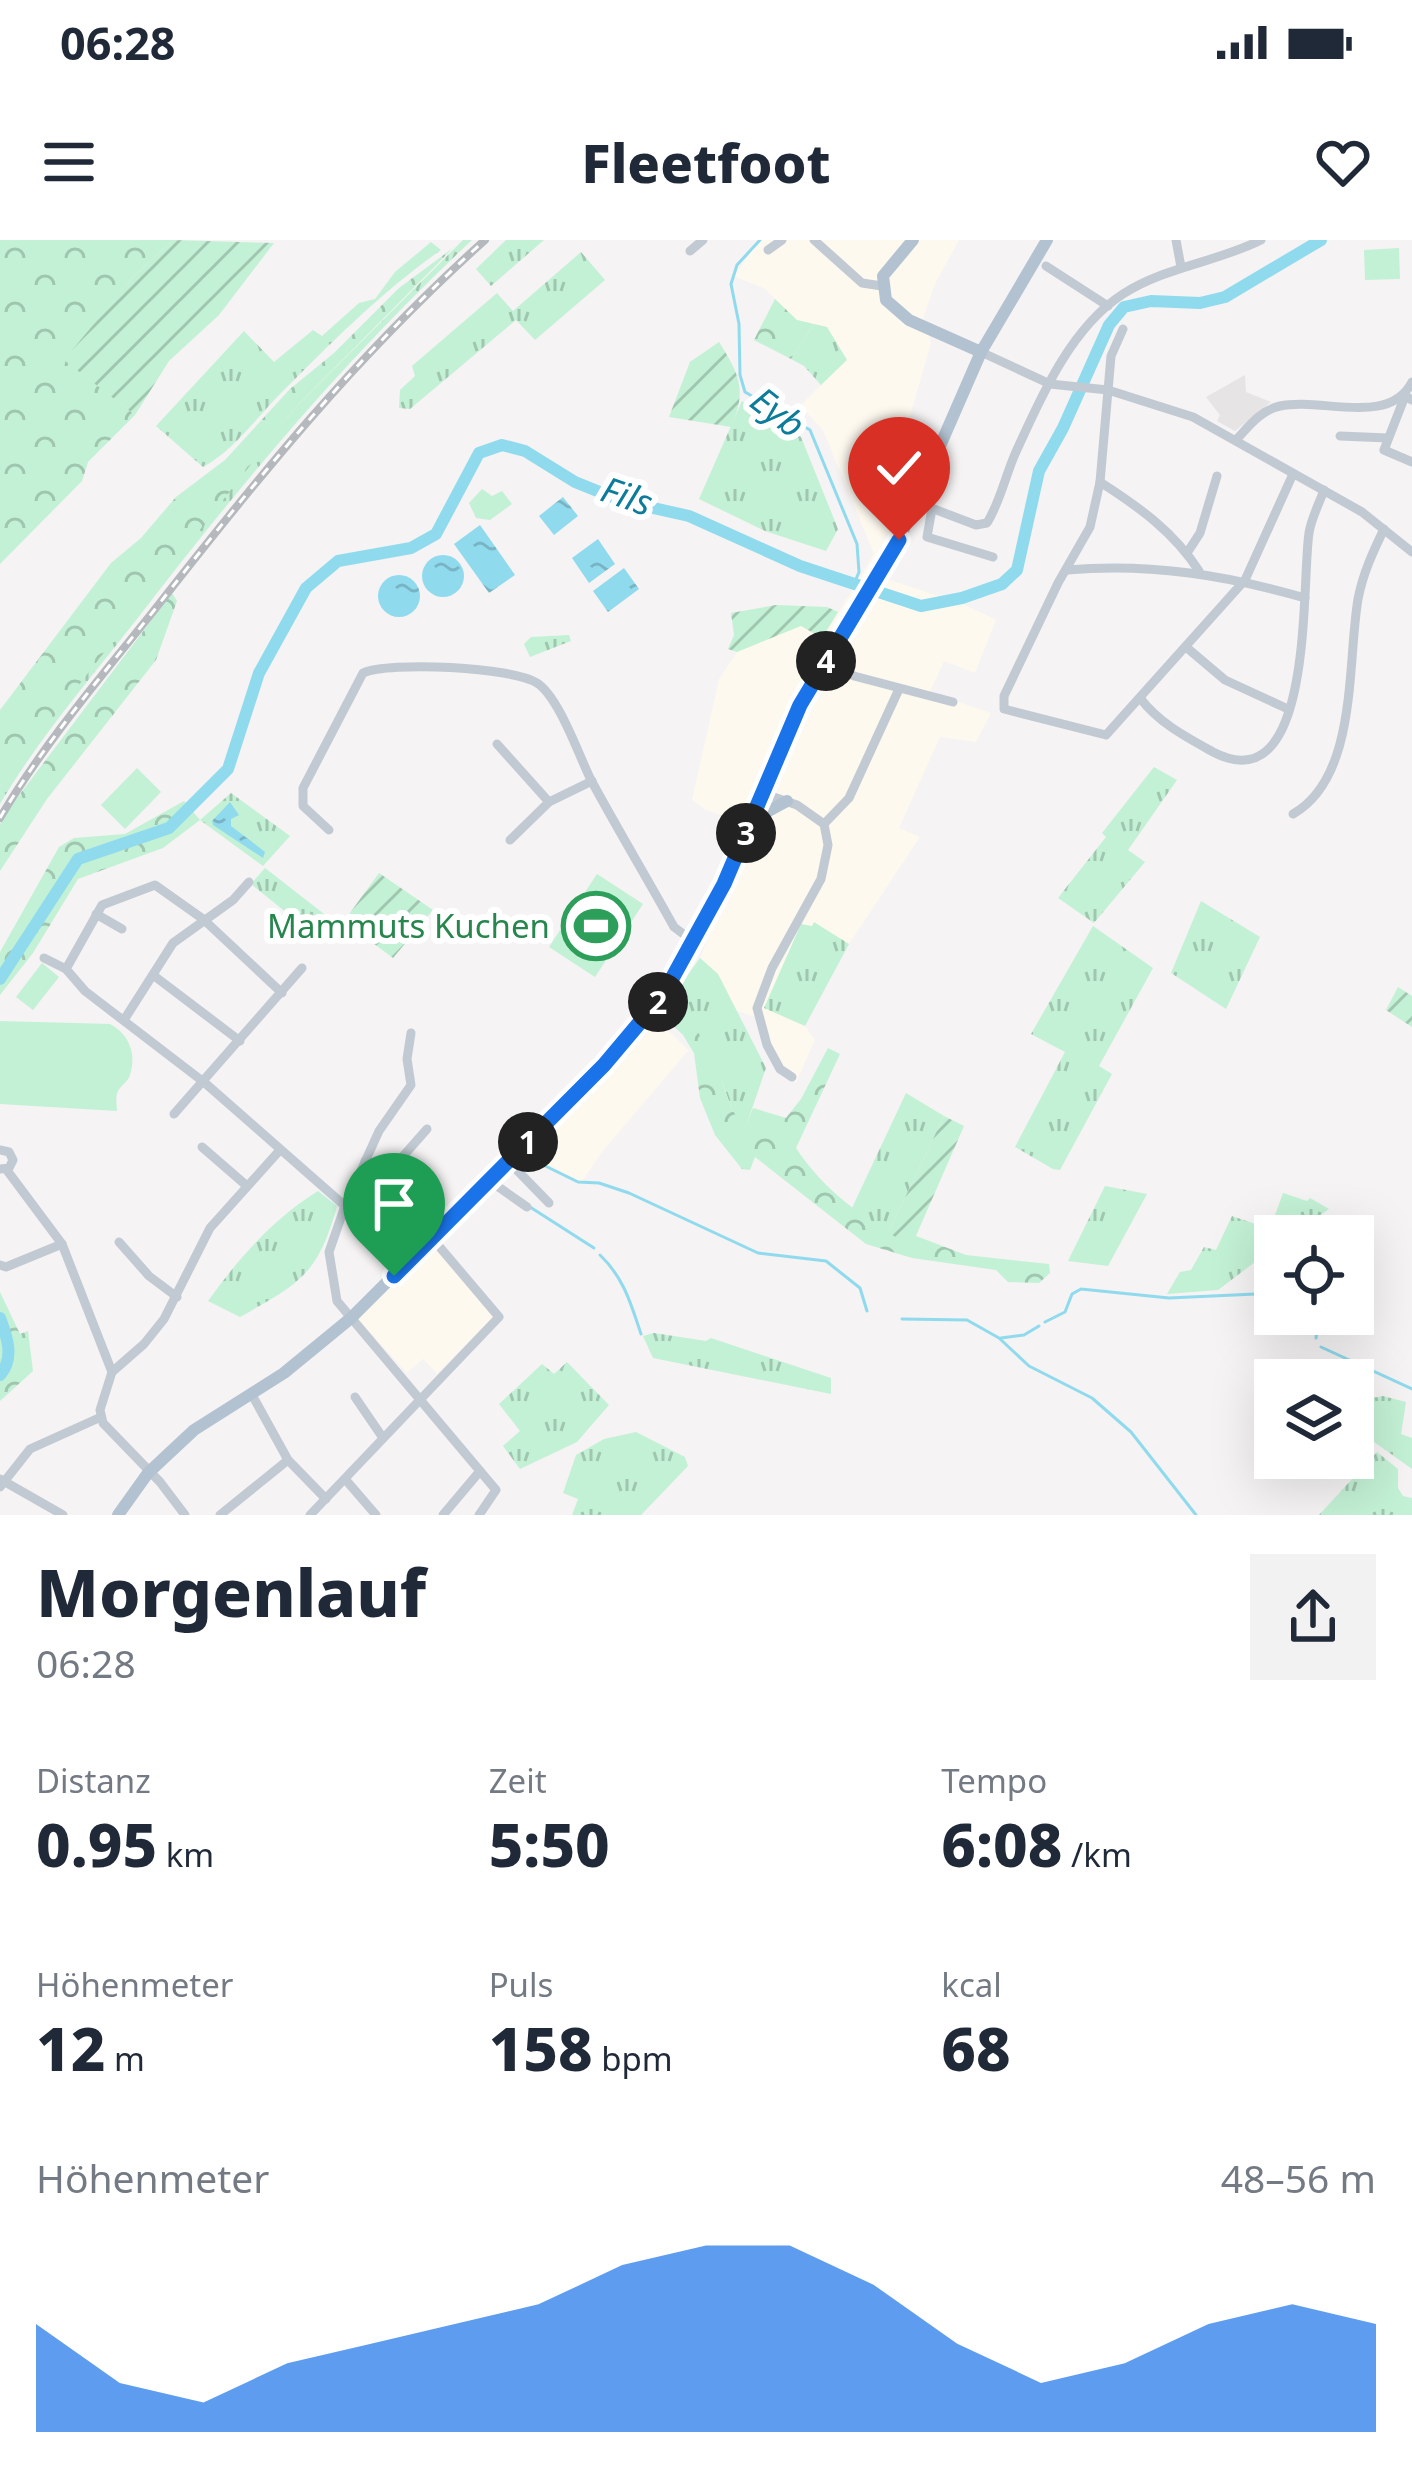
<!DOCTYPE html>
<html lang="de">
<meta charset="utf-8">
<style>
body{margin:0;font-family:"Noto Sans",sans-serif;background:#f2f2f3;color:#1f2937;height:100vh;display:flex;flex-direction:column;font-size:45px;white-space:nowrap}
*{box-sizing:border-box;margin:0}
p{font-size:39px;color:#747a83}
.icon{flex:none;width:66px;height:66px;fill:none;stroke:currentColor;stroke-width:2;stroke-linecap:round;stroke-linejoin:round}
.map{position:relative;height:1275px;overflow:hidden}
.drawer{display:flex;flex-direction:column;background:#fff;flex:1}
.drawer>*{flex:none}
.tools{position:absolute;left:1254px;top:975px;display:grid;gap:24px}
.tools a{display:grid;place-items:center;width:120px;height:120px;border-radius:0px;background:#fff;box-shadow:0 12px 48px #0002;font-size:60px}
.pin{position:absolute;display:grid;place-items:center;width:102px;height:102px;color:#fff;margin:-123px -51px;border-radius:50% 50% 50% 0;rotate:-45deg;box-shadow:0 0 12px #0007}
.pin .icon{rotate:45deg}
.km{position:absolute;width:60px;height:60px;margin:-30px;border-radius:50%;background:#222;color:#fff;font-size:33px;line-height:60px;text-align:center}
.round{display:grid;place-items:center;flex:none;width:126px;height:126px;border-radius:0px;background:#f2f2f3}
.headline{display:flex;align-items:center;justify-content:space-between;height:204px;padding:0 36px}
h1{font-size:66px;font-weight:800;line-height:90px}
.figures{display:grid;grid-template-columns:repeat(3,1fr);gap:18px;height:204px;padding:12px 36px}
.figures div{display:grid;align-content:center}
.figures b{font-size:60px;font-weight:800}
.figures small{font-size:33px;font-weight:400}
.figures p{font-size:33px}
.chart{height:336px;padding:24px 36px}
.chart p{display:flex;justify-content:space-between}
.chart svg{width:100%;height:216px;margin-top:12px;fill:#1a73e8;opacity:.7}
.status{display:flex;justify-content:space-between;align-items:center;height:84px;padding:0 60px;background:#fff;direction:ltr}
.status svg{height:33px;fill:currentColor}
header{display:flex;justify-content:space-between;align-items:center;height:156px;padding:0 36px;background:#fff;font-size:54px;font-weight:800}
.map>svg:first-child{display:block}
.commercial{fill:#fdf9ef}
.education{fill:#e6e4e5}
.grass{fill:url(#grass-tufts)}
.forest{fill:url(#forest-crowns)}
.garden{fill:url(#garden-furrows)}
.pitch{fill:#c3f1d5}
.water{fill:url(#water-ripples)}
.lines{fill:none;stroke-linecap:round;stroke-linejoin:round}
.stream{stroke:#90daee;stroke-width:3}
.river{stroke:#90daee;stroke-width:12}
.minor{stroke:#c1cad2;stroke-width:9}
.major{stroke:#b3c2d1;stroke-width:12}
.rail-casing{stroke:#b5b8bd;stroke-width:8}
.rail{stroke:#fff;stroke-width:3;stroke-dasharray:9;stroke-linecap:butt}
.route-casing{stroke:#fff;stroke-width:24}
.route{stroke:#1a73e8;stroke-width:15}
.labels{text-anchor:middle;stroke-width:12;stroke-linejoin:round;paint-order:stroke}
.leisure-label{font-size:33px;fill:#27864d;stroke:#fff;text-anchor:end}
.water-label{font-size:36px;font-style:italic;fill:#0c7c9b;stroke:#fff}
</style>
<div class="status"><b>06:28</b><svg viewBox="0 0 49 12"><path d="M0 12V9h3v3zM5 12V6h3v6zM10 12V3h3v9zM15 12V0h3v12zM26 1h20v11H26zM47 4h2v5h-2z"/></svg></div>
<header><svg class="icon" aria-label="menu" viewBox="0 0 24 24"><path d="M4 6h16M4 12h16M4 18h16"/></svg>Fleetfoot<svg class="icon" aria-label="heart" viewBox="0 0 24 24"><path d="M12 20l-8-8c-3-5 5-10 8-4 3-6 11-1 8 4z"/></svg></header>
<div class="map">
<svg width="1412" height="1275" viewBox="0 0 1412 1275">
<defs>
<pattern id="grass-tufts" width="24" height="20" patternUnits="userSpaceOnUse" patternTransform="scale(3)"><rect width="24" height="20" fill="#c3f1d5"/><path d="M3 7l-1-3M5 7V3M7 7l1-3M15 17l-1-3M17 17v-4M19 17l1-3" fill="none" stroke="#a0c6b0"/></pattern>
<pattern id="forest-crowns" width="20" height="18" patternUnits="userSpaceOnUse" patternTransform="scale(3)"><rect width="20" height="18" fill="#c3f1d5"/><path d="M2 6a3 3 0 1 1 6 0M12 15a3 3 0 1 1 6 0" fill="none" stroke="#a0c6b0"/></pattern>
<pattern id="garden-furrows" width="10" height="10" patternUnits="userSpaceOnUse" patternTransform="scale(3)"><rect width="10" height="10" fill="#c3f1d5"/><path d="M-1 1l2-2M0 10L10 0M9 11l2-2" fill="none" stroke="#a0c6b0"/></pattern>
<pattern id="water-ripples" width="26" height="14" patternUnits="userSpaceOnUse" patternTransform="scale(3)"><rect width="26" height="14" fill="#90daee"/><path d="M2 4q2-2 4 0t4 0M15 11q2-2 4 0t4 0" fill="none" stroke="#78b4c4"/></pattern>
</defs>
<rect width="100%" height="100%" fill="#f5f3f3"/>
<g class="commercial">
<path d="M 759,0 L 959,0 L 935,44 L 923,78 L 931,103 L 908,183 L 929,201 L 912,262 L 872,334 L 963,364 L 996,380 L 975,433 L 944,421 L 930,452 L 991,473 L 976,502 L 940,497 L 899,588 L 920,597 L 849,704 L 812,687 L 764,767 L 805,786 L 815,800 L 796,843 L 778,829 L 759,778 L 737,771 L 718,734 L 700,718 L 754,585 L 706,570 L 692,560 L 719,439 L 737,412 L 801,385 L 823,398 L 874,314 L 823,190 L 800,166 L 847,119 L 827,87 L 797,80 L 765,49 L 734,36 Z"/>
<path d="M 656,779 L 689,810 L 602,912 L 582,942 L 526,914 Z"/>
<path d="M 433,1006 L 495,1075 L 437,1134 L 423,1119 L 407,1133 L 358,1079 Z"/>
</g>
<path class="education" d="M 1245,135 L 1246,152 L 1271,162 L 1235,191 L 1217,181 L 1220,175 L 1206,157 Z"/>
<g class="grass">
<path d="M 463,0 L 472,0 C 344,120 244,240 137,379 C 90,439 39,498 0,564 L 0,546 L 40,490 L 294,169 Z"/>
<path d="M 506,0 L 544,0 L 491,46 L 476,29 Z"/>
<path d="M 431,2 L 441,10 C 382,51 329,105 278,156 C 255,180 232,212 203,227 L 156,186 L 244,91 L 274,122 L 313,90 L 322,96 L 359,63 L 375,59 L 395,32 Z"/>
<path d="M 581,12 L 605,40 L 535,100 L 516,80 L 410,169 L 399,168 L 400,150 L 415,136 L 412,126 L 497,53 L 513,71 Z"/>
<path d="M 814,84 L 827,87 L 847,120 L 821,145 L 804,126 L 791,119 Z"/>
<path d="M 742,161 L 801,197 L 838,289 L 826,311 L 765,291 L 699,259 Z"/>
<path d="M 482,249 L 492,256 L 502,251 L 512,264 L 490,280 L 476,278 L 469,263 Z"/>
<path d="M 569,395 L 571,401 L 530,417 L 524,404 L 531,397 Z"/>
<path d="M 1154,527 L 1177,540 L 1128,610 L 1145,622 L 1094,683 L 1058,658 L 1106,597 L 1102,593 Z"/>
<path d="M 231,553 L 290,596 L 263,626 L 200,580 Z"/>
<path d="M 265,628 L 337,684 L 323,702 L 251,644 Z"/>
<path d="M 1201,661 L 1260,697 L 1226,769 L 1171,733 Z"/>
<path d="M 814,682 L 849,704 L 805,786 L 764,768 L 801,684 L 812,686 Z"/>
<path d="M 1093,686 L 1153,728 L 1099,826 L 1112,834 L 1060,930 L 1053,929 L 1015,907 L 1065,812 L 1031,794 Z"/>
<path d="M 700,718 L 718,734 L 766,828 L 745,889 C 732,874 730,863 723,844 C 713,816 692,779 669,761 Z"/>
<path d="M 906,853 L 944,876 L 888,993 L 852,968 Z"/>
<path d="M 1105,946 L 1147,954 L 1108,1026 L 1068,1021 Z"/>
<path d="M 318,951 L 337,966 C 318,1035 300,1043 240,1077 L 208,1061 C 239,1018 273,979 318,951 Z"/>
<path d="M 1283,953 L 1307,961 L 1310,958 L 1329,969 L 1291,996 L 1275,996 L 1275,1007 L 1218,1050 L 1167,1054 L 1180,1032 L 1191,1030 L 1204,1007 L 1216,1010 L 1232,976 L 1270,989 Z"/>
<path d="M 654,1093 L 706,1101 L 711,1098 L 831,1138 L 831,1154 L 653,1118 L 643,1096 Z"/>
<path d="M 567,1122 L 609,1165 L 577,1202 L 520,1229 L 503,1206 L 520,1191 L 499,1164 L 542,1124 L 554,1134 Z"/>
<path d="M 1383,1156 L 1406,1162 L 1401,1194 L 1412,1198 L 1412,1229 L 1353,1187 L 1353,1166 L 1361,1160 Z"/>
<path d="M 636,1192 L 685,1217 L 688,1226 L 641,1275 L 572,1275 L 578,1259 L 563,1253 L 576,1215 L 604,1199 Z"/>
<path d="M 1377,1212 L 1398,1229 L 1398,1248 L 1403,1256 L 1412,1258 L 1412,1275 L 1319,1275 Z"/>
</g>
<g class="forest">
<path d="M 0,0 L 173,0 L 132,38 L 65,120 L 135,175 L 88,222 L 82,241 L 0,324 Z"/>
<path d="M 453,8 L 294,169 L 0,546 L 0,470 L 111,323 L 141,298 L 176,257 L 225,220 L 290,149 L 334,113 L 399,48 Z"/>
<path d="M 775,59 L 797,80 L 814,84 L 791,119 L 754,100 Z"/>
<path d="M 172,353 L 177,361 L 156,420 L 47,559 L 0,631 L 0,584 L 11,566 Z"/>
<path d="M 184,561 L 200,580 L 163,608 L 78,639 L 33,713 L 0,755 L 0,712 L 59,607 L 74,598 L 125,594 Z"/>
<path d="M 669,761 C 694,780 713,813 723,844 C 729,862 732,873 745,888 L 753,868 L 786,878 L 801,859 L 828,808 L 840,814 L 796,908 C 824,951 866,981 911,1004 L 916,996 L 966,1015 L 1049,1024 L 1050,1033 L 1039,1043 L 1008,1042 L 996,1030 L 912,1018 L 866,1004 L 755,917 L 750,930 L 742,929 L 715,895 L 700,858 L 694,813 L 683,795 L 660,773 Z"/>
<path d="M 0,1052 L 20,1094 L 28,1091 L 33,1131 L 0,1161 Z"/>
</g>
<g class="garden">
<path d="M 173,0 L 274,3 L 219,75 L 169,121 L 135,175 L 64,120 L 132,38 Z"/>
<path d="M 719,102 C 740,135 747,151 731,187 L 669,177 L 690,122 Z"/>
<path d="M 776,365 L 827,367 L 838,372 L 822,398 L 801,386 L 737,412 L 728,409 L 734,395 L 731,373 Z"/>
<path d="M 379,633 L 433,670 L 393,718 L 349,685 L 347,677 Z"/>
<path d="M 1398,747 L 1412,756 L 1412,787 L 1386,770 Z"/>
<path d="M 944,876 L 964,886 L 912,1005 L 888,993 Z"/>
</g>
<g class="pitch">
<path d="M 1399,8 L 1400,39 L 1365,40 L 1364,10 Z"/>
<path d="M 137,528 L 161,552 L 125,589 L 101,565 Z"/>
<path d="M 597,634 L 643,664 L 595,737 L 549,707 Z"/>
<path d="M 42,723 L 59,737 L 33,770 L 16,757 Z"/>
<path d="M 0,781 L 110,784 C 129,794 137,814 130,835 C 128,842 121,845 118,851 C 115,857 117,865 117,871 L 0,864 Z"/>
</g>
<g class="water">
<path d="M 563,257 L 578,276 L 554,295 L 539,276 Z"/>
<path d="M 480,285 L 515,335 L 489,353 L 454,304 Z"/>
<path d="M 598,299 L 615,324 L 589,343 L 572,318 Z"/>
<circle cx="443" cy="336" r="21"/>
<path d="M 624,328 L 639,349 L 608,372 L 593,351 Z"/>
<circle cx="399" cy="356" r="21"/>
<path d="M 230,562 L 239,575 L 231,579 L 231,586 L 265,612 L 263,618 L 213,585 L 212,581 Z"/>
</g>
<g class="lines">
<g class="stream">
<path d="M 760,0 L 737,25 L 731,44 L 739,84 L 740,135 L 745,152 L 810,190 L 857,304 L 859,332 L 854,344"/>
<path d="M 527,917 L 578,942 L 599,943 L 629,953 L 758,1013 L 826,1021 L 860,1048 L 867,1071"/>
<path d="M 530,967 L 594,1008"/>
<path d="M 600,1015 C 624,1038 631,1064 641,1094"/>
<path d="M 902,1079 L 967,1080 L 999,1098 L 1029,1126 L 1092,1158 L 1131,1192 L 1196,1275"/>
<path d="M 1045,1082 L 1065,1072 L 1072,1054 L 1081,1049 L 1169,1058 L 1275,1053"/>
<path d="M 1001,1098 L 1024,1095 L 1039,1086"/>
<path d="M 1316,1098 L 1319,1074"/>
<path d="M 1321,1107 L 1412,1149"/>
</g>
<g class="river">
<path d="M 0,739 L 78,619 L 169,588 L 228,529 L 259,433 L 306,348 L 338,321 L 411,308 L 436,294 L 479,213 L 502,205 L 525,211 L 575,242 L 622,261 L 689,276 L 800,326 L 921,366 L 962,358 L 1002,344 L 1017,330 L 1039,231 L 1063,188 L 1109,85 L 1124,67 L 1151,61 L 1200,63 L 1225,57 L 1321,0"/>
<path d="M 0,1078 C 7,1097 15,1118 0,1135"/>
</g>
<g class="minor">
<path d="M 814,0 L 862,43 L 882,46"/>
<path d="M 1176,0 L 1181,27"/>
<path d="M 768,10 L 782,0"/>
<path d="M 690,11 L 703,0"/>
<path d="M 1046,26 L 1108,66"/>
<path d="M 1123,89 L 1111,116 L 1100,242 L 1090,287 L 1058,343 L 1004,456 L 1004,469 L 1106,495 L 1245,340 L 1293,234"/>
<path d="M 981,112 L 1050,144 L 1108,150 L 1193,177 L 1362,272 L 1412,312"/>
<path d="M 1412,160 L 1405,156 L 1384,210 L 1412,222"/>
<path d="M 1340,196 L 1388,198"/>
<path d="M 1236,200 C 1249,186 1261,170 1280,166 C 1321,157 1389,187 1412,142"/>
<path d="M 1100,242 C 1139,267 1174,292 1199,331"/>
<path d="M 926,266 L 976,285 L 987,283 C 1000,262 1005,237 1015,214 C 1040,159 1070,88 1123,54 C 1165,27 1217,22 1261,0"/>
<path d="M 932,269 L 927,297 L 993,317"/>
<path d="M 1187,313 L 1200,293 L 1217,236"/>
<path d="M 1067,330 C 1150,323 1226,335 1305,358"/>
<path d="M 1186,407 L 1225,440 L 1288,469"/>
<path d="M 825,421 L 854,436 L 953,462"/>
<path d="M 1140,458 C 1159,483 1186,497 1213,512 C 1315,565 1301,345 1309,293 C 1311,279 1319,264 1324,250"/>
<path d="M 497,504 L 549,562"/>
<path d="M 762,553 L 797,565 L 824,584 L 828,605 L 821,639 L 772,728 L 757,768 L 767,805 L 780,829 L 792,837"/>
<path d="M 1293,574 C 1358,537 1347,423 1358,359 C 1363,333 1373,312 1384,289"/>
<path d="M 824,584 L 849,558 L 899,449"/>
<path d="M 329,590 L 303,566 L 303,548 L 363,433 C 389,421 513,427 537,443 C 559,457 579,516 591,540 C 618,590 647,638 674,687 L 694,702"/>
<path d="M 510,600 L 549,562 L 592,541"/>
<path d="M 96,674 L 122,689"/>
<path d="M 44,718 L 66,729"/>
<path d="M 153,735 L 240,801"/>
<path d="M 282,753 L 203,679 L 155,645 L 102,665 L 66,729 L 85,751 L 205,843 L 345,966 L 329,1012 L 337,1061 L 496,1250 L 479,1275"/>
<path d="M 124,780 L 173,703 L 233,660 L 249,642"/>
<path d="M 174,874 L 302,728"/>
<path d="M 202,907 L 247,946"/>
<path d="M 0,910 L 9,912 L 13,920 L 9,928 L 0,929"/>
<path d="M 365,921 L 382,932 L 390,931 L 427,889"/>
<path d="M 509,922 L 549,963"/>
<path d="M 6,929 L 62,1004 L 112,1132 L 100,1170 L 103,1183 L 160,1242 L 185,1275"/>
<path d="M 490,941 L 527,967"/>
<path d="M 345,966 L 379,891 L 411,845 L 407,819 L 411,793"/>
<path d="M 119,1002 L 149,1036 L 177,1057"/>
<path d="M 0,1025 L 6,1027 L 62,1004"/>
<path d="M 112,1132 L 144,1104 L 164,1079 L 210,988 L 280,910"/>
<path d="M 251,1153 L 288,1220 L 326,1259"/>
<path d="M 355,1157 L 383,1198"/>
<path d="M 0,1239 L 63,1275"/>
<path d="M 345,1239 L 376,1275"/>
<path d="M 0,1247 L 30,1209 L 101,1177"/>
<path d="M 220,1275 L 288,1220"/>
<path d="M 310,1275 L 499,1077 L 432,998"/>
<path d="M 443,1275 L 480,1231"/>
</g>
<g class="major">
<path d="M 913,0 L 883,36 L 886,60 L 909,80 L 981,112"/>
<path d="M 757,577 L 787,561"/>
<path d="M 118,1275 L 148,1233 L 194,1190 L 284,1133 L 351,1078 L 604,825 L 653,768 L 694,702 L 724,644 L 800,465 L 899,300 L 981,112 L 1047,0"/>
</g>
<g class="rail-casing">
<path id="rail" d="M 0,578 C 43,505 99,439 152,373 C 259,236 355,117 485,0"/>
</g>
<use href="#rail" class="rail"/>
</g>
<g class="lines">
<g class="route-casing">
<path id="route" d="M 394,1036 L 604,825 L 663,755 L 724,644 L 800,465 L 899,300"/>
</g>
<use href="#route" class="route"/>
</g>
<defs>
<g id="stadium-ring" transform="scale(3.45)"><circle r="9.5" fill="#fff" stroke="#2e9e5b" stroke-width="1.5"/><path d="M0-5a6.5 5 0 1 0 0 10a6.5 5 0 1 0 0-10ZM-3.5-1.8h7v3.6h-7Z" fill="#2e9e5b"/></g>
</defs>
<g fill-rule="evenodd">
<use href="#stadium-ring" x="596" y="686"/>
</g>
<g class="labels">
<g class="leisure-label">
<text x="550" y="698">Mammuts Kuchen</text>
</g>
<g class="water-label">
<text transform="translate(778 172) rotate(38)" y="13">Eyb</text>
<text transform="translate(627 256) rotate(19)" y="13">Fils</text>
</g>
</g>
</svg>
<div class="tools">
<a><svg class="icon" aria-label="locate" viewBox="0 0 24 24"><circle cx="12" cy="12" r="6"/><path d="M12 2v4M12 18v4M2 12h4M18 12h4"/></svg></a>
<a><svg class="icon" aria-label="layers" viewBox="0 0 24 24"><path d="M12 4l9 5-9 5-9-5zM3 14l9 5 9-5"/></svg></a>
</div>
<div class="pin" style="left:394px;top:1036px;background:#1e9e55"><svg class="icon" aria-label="arrive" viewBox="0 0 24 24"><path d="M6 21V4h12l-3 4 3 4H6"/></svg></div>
<div class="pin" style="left:899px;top:300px;background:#d93025"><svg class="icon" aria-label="check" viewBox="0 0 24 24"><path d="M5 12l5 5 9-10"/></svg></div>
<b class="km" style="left:528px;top:902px">1</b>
<b class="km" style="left:658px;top:762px">2</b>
<b class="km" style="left:746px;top:593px">3</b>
<b class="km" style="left:826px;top:421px">4</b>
</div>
<section class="drawer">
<div class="headline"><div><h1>Morgenlauf</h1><p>06:28</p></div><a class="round"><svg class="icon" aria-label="share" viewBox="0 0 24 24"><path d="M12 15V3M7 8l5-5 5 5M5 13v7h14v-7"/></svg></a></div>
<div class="figures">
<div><p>Distanz</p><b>0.95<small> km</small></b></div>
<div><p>Zeit</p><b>5:50</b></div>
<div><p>Tempo</p><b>6:08<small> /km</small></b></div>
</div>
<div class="figures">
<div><p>Höhenmeter</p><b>12<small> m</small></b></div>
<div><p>Puls</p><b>158<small> bpm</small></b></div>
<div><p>kcal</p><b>68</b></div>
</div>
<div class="chart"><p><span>Höhenmeter</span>48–56 m</p>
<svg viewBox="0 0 160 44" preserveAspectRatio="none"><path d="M0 44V22L10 34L20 38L30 30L40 26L50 22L60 18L70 10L80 6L90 6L100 14L110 26L120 34L130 30L140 22L150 18L160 22V44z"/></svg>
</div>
</section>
